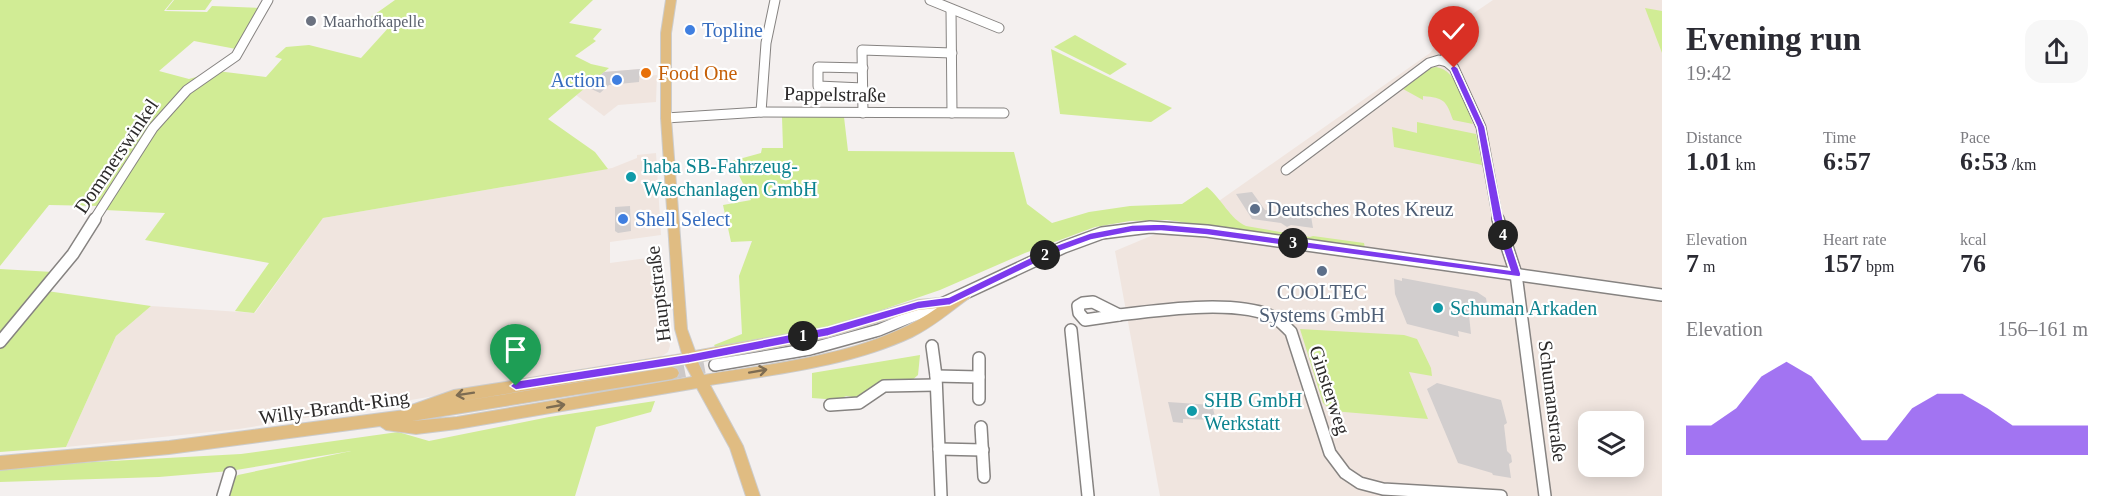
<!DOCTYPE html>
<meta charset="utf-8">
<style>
body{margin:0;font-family:Georgia,serif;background:#f7f7f7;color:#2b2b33;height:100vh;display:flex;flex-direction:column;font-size:22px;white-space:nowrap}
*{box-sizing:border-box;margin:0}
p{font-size:20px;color:#7c7c81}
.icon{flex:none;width:33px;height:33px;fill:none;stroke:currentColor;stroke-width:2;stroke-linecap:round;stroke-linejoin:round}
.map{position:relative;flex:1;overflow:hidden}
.side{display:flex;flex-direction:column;background:#fff;width:450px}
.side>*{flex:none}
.controls{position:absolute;left:1578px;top:411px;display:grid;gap:12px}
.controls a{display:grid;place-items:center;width:66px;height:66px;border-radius:12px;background:#fff;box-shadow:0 3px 15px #0003;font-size:30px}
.pin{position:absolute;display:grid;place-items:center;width:51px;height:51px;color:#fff;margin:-62px -26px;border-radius:50% 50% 50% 0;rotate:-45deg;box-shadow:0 0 6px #0007}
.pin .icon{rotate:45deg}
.km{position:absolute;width:30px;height:30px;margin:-15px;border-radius:50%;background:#222;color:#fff;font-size:16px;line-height:30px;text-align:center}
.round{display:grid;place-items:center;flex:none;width:63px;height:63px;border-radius:18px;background:#f7f7f7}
.head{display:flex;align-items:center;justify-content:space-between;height:102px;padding:0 24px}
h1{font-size:33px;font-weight:700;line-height:45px}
.stats{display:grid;grid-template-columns:repeat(3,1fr);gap:9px;height:102px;padding:6px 24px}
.stats div{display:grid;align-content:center}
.stats b{font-size:26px;font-weight:700}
.stats small{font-size:16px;font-weight:400}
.stats p{font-size:16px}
.chart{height:168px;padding:12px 24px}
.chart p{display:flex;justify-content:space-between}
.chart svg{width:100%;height:108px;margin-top:6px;fill:#7c3aed;opacity:.7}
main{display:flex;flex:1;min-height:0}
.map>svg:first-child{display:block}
.built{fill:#f0e5df;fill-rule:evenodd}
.green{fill:#d1ec95}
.building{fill:#d2cece}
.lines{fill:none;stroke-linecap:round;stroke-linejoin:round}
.major-tunnel{stroke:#ccc8c8;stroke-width:13;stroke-dasharray:13 7;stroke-linecap:butt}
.minor-far1-casing{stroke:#868381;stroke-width:11}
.minor-casing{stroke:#868381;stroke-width:14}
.major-casing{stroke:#ccc;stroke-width:2}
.minor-far1{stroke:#fff;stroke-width:9}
.minor{stroke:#fff;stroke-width:11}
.major{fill:#e0bc82;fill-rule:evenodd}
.oneway{stroke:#7d6c52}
.route{fill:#7c3aed;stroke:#fff;stroke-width:1.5}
.worship-dot{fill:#6b7280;stroke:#fff;stroke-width:2}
.shop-dot{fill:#3f7fe0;stroke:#fff;stroke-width:2}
.food-dot{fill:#e8710a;stroke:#fff;stroke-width:2}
.culture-dot{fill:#0f9aa8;stroke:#fff;stroke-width:2}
.service-dot{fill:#5c6f8a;stroke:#fff;stroke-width:2}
.labels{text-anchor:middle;stroke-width:4.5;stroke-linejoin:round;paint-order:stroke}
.far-worship-label{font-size:16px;fill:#5b616d;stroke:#fff;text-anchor:start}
.shop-label{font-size:20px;fill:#366cbe;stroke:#fff;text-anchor:start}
.food-label{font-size:20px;fill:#c56008;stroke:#fff;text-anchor:start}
.street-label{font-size:20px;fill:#2c2a2a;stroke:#fff}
.culture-label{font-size:20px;fill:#0d838f;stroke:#fff;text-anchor:start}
.service-label{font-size:20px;fill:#4e5e75;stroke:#fff;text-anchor:start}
</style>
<main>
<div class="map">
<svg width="1662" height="496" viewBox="0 0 1662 496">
<rect width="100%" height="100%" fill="#f4f0ef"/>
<g class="built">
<path d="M 1493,0 L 1662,0 L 1662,496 L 1160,496 L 1115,251 L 1196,217 L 1430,53 L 1446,32 ZM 1588,422 L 1634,422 L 1634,466 L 1588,466 Z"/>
<path d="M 640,69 L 640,77 L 657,75 L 656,102 L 618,105 L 604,116 L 576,95 L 604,72 Z"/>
<path d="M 656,153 L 661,235 L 610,242 L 610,263 L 662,256 L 670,346 L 668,352 L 659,358 L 239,429 L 66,447 L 116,336 L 151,306 L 255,313 L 323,218 L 612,168 L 637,158 L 637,155 Z"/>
</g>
<g class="green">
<path d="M 0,0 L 173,0 L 164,11 L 207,12 L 212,6 L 261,8 L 236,49 L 194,41 L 159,71 L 189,79 L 217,71 L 266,77 L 282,59 L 275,57 L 286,47 L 309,45 L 361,58 L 390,26 L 364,22 L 395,0 L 593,0 L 569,23 L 602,29 L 593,39 L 596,41 L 575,56 L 591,64 L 609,68 L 548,119 L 595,152 L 608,169 L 323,218 L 254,313 L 235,311 L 269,263 L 145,240 L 165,213 L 105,210 L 99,206 L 49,205 L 0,266 Z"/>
<path d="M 174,0 L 212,0 L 205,10 L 166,10 Z"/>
<path d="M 1645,8 L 1662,11 L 1662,53 Z"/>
<path d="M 1075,35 L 1127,64 L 1110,75 L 1054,47 Z"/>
<path d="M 1051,49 L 1172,108 L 1151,122 L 1060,114 Z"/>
<path d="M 1436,67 C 1458,70 1466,106 1473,124 L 1453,120 C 1446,100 1444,98 1423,96 L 1423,100 L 1403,89 L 1430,68 Z"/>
<path d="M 782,117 L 844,117 L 848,151 L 1014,152 L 1027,204 L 1052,223 L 1089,212 L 1130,206 L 1182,204 L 1207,187 C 1222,199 1230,219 1246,226 L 1310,237 L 1313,236 L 1364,243 L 1365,248 L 1167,220 L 1130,221 L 1095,227 L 1025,253 L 940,290 L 838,325 L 716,348 L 714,345 L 742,334 L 739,276 L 752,241 L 731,242 L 723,205 L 751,200 L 732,161 L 761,153 L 762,148 L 783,148 Z"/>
<path d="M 1417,122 L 1476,134 L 1482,165 L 1394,147 L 1392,127 L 1417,133 Z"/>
<path d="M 0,269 L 53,272 L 40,290 L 151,306 L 116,336 L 66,447 L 0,452 Z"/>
<path d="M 1300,329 L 1404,335 L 1417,339 L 1431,368 L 1432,376 L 1409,372 L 1428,419 L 1332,411 L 1323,403 Z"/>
<path d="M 920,355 L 918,375 L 910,382 L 881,381 L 859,398 L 846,396 L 839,400 L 812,398 L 812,373 Z"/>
<path d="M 655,401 L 651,412 L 596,427 L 575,496 L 227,496 L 233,479 L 238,475 L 351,451 L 230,471 L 159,477 L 0,482 L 0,467 L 241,454 L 398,432 L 429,441 L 549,417 Z"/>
</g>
<g class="building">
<path d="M 640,69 L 639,82 L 609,85 L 600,93 L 587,87 L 604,72 Z"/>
<path d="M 1252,192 L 1265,210 L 1278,212 L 1284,208 L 1291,214 L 1311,216 L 1313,228 L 1291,225 L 1287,227 L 1281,223 L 1252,219 L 1236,194 Z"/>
<path d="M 630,206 L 631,231 L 618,233 L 615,231 L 615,207 Z"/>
<path d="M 1402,278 L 1477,292 L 1486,298 L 1487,304 L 1483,307 L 1468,306 L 1471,334 L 1458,331 L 1459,337 L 1407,324 L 1395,294 L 1394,279 L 1402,281 Z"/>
<path d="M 1437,383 L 1501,400 L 1507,423 L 1504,425 L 1507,451 L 1511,455 L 1512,462 L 1509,464 L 1511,478 L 1493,475 L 1492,473 L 1458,463 L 1427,389 Z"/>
<path d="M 1168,402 L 1212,405 L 1216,420 L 1183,419 L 1183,423 L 1173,422 Z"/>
</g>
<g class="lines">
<path class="major-tunnel" d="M 672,373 L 715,365"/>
<g class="minor-far1-casing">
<g id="minor-far1">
<path d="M 930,0 L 999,28"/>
<path d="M 951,10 L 952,113"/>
<path d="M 1447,62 L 1454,68 L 1481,127 L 1498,220"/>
<path d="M 863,68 L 818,67 L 818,86 L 863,88"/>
<path d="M 761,112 L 766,43 L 775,0"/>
<path d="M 863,113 L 862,50 L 952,53"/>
<path d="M 666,118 L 761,112 L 1004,113"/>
<path d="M 1286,170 L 1429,63 L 1439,60 L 1447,62 L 1444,43 L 1454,35"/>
<path d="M 94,220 L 153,128 L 187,90 L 236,56 L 268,0"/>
</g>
</g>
<g class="minor-casing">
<g id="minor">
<path d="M 1498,219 L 1516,274 L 1545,496"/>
<path d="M 1093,302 L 1119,315 L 1085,320 L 1079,313 L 1078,306 L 1083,303 Z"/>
<path d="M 1119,315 C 1158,310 1243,298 1277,319 C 1282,323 1287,328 1291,332 L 1330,453 L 1345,473 L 1360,483 L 1383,489 L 1501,496"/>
<path d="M 1071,330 L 1088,496"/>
<path d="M 0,342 L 73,254 L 95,219"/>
<path d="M 932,346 L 936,376 L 941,496"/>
<path d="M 979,358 L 979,399"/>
<path d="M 715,365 L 810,349 L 879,330 L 944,303 L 1064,247 L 1102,233 L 1150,227 L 1207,231 L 1662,295"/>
<path d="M 936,376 L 979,377"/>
<path d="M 830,405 L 859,403 L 884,386 L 936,385"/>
<path d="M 981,427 L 984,477"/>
<path d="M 939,449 L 983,450"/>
<path d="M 223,496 L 230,473"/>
</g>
</g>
<g class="major-casing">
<path id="major" d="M 666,0 L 676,0 L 671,33 L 671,118 L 687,329 L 695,351 L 828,327 L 918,300 L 952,297 L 965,289 L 969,290 L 971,294 L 969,298 C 951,311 933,327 912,337 C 850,366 777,374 710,385 L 743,446 L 760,496 L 746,496 L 730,448 L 697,388 L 457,429 L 416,434 L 386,430 L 380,426 L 169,454 L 0,470 L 0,456 L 169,441 L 405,410 L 406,407 L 454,390 L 682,354 L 675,329 L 661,118 L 661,33 ZM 937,308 C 873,354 781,362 704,375 L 698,362 L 828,337 L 918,310 ZM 685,364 L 692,377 L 457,417 L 412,421 L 672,379 L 677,377 L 679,373 L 677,369 L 672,367 L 451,403 Z"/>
</g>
<use href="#minor-far1" class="minor-far1"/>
<use href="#minor" class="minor"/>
<use href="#major" class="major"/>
</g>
<defs><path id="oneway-shaft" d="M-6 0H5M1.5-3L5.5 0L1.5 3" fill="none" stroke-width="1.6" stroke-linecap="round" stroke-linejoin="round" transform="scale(1.5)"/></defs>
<g class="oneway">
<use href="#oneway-shaft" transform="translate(758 371) rotate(-10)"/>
<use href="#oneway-shaft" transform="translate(465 394) rotate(171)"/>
<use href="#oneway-shaft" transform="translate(556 406) rotate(-10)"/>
</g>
<path class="route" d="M 1454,65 L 1458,68 L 1485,127 L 1503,219 L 1521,274 L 1520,277 L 1207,235 L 1161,231 L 1132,232 L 1091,240 L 1061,251 L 950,305 L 918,309 L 828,336 L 689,363 L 516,390 L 510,386 L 516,381 L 689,354 L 828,327 L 918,301 L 949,297 L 1054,246 L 1090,233 L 1132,225 L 1161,224 L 1207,228 L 1510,270 L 1493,219 L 1477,127 L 1450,68 Z"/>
<circle class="worship-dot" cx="311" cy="21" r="6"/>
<g class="shop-dot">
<circle cx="690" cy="30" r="6"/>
<circle cx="617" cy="80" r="6"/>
<circle cx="623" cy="219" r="6"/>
</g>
<circle class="food-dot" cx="646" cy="73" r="6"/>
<g class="culture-dot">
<circle cx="631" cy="177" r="6"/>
<circle cx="1438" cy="308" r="6"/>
<circle cx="1192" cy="411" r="6"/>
</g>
<g class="service-dot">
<circle cx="1255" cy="209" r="6"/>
<circle cx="1322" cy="271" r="6"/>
</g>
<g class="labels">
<g class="far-worship-label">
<text x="323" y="27">Maarhofkapelle</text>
</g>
<g class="shop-label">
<text x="702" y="37">Topline</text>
<text x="605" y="87" text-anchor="end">Action</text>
<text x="635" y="226">Shell Select</text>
</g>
<g class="food-label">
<text x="658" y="80">Food One</text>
</g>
<g class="street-label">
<text transform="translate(835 94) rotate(1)" y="7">Pappelstraße</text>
<text transform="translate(116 156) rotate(-56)" y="7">Dommerswinkel</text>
<text transform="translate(658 294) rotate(-97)" y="7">Hauptstraße</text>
<text transform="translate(1330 390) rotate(72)" y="7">Ginsterweg</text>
<text transform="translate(1553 401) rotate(83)" y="7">Schumanstraße</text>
<text transform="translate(334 407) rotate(-8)" y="7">Willy-Brandt-Ring</text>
</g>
<g class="culture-label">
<text x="643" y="173">haba SB-Fahrzeug-<tspan x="643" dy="23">Waschanlagen GmbH</tspan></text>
<text x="1450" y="315">Schuman Arkaden</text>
<text x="1204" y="407">SHB GmbH<tspan x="1204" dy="23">Werkstatt</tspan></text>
</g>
<g class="service-label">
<text x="1267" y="216">Deutsches Rotes Kreuz</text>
<text x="1322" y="299" text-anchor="middle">COOLTEC<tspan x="1322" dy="23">Systems GmbH</tspan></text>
</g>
</g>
</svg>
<div class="controls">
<a><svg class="icon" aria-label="layers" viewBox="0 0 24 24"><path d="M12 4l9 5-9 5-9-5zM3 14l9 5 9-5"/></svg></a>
</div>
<div class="pin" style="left:516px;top:386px;background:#1e9e55"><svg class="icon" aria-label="arrive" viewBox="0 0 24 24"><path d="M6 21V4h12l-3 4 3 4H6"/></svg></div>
<div class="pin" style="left:1454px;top:68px;background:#d93025"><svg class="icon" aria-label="check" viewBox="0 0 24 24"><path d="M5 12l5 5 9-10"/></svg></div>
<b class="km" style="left:803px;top:336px">1</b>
<b class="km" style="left:1045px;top:255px">2</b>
<b class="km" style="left:1293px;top:243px">3</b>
<b class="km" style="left:1503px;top:235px">4</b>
</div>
<section class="side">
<div class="head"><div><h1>Evening run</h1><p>19:42</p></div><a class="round"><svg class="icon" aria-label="share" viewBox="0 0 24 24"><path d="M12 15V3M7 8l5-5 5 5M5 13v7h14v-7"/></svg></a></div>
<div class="stats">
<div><p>Distance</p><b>1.01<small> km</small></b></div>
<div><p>Time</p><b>6:57</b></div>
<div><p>Pace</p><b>6:53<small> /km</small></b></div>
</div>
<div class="stats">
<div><p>Elevation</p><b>7<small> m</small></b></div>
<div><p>Heart rate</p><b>157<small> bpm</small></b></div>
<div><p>kcal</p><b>76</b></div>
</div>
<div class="chart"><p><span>Elevation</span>156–161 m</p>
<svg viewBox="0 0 160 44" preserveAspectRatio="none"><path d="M0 44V32L10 32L20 25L30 12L40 6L50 12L60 25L70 38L80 38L90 25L100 19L110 19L120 25L130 32L140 32L150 32L160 32V44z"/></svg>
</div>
</section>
</main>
